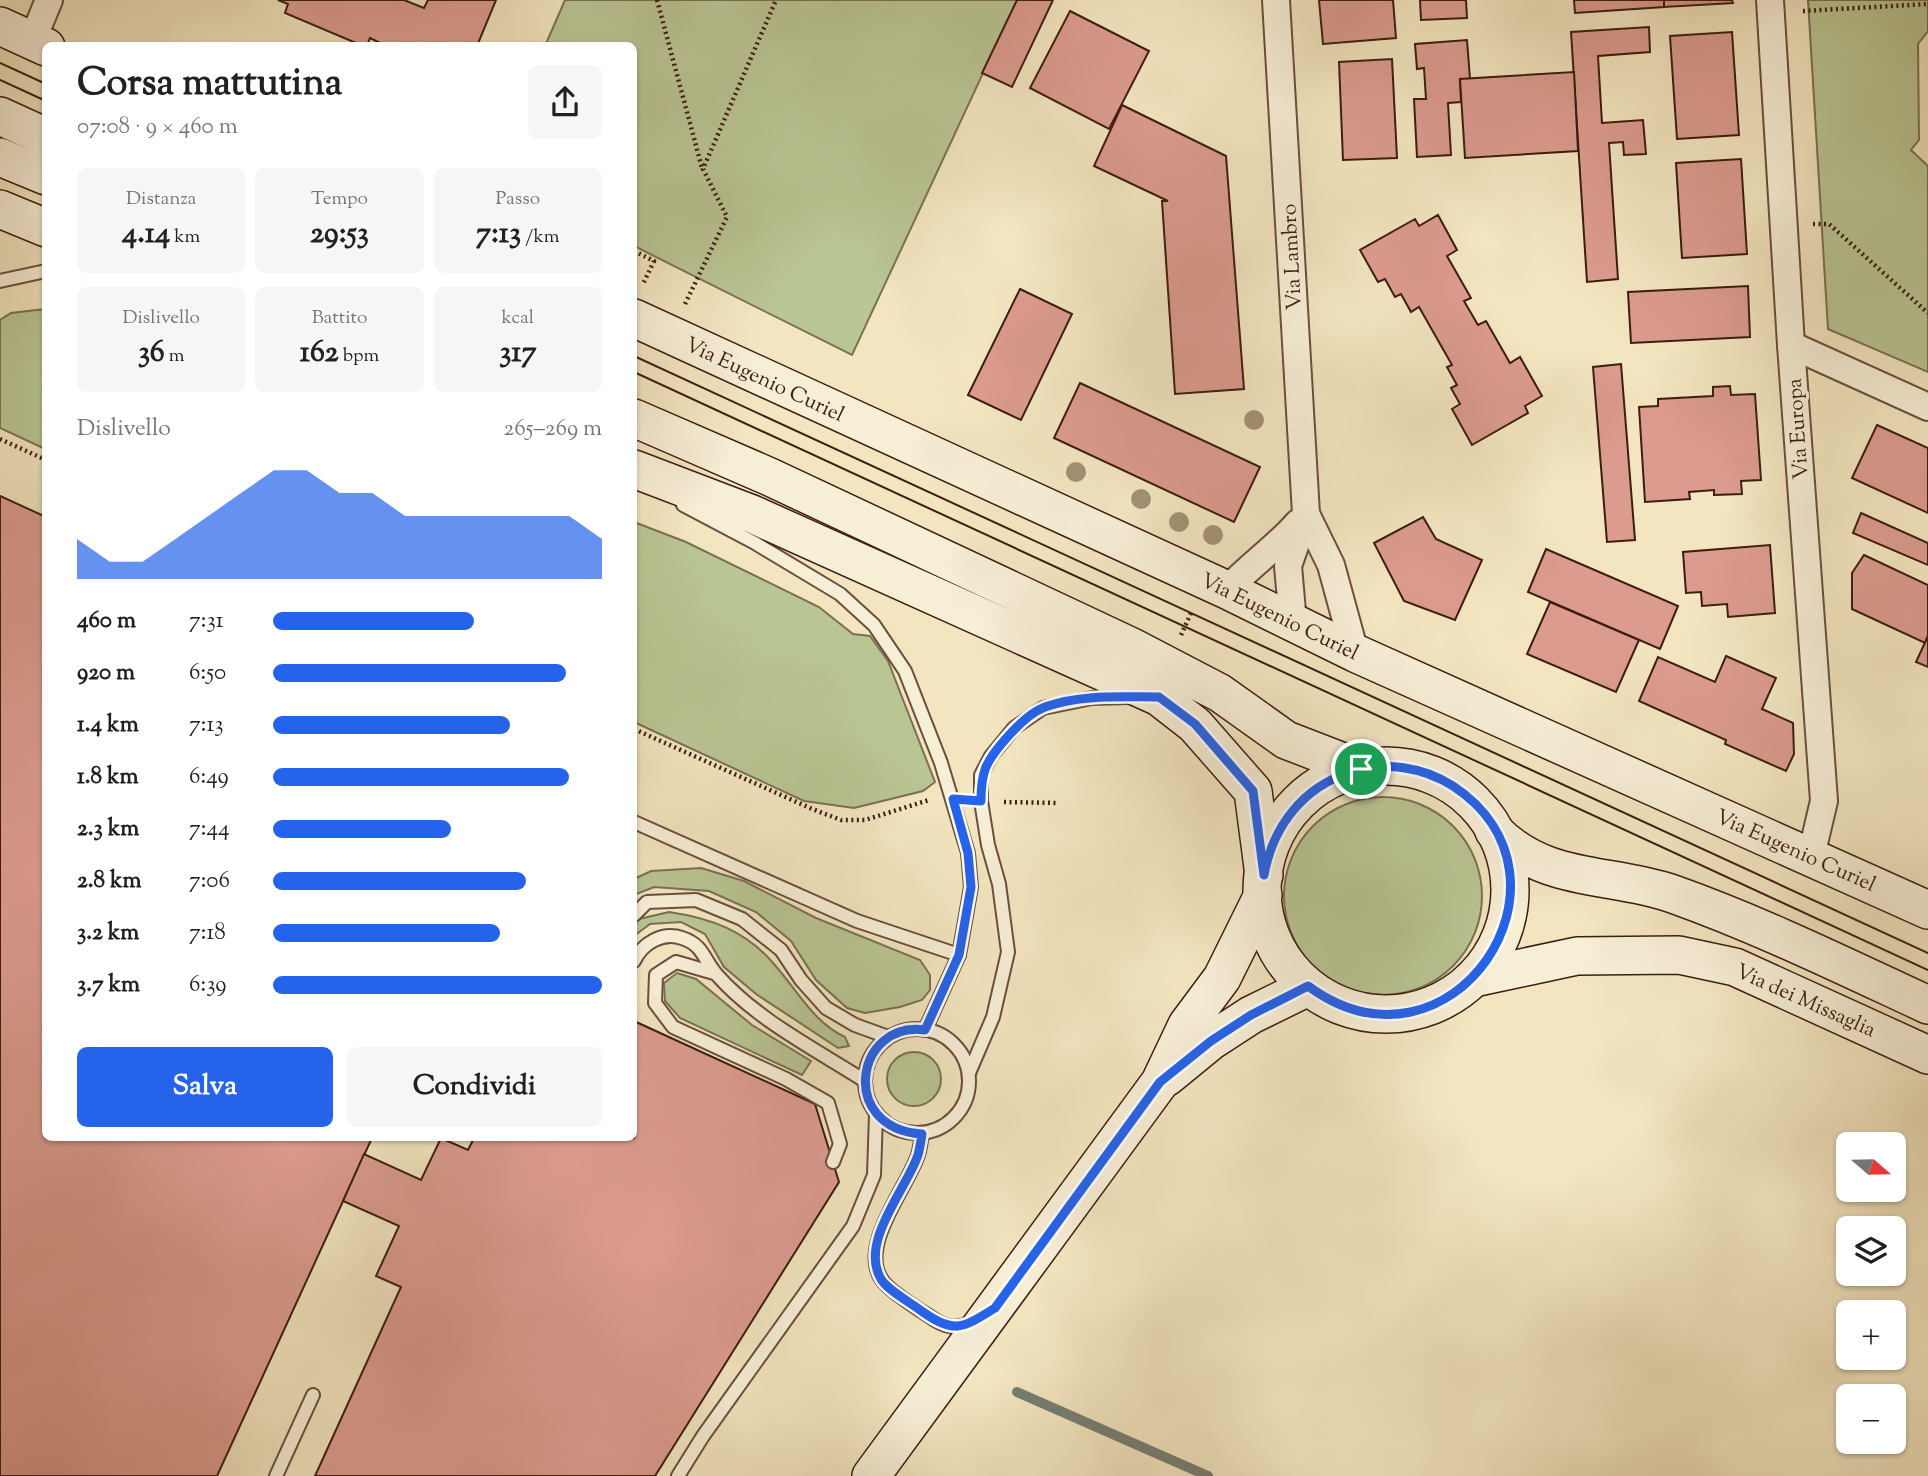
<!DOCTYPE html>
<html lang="it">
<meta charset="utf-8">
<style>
body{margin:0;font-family:"Sorts Mill Goudy",serif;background:#f6f6f6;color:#202124;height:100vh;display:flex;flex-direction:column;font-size:26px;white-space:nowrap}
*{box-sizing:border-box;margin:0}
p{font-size:23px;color:#757577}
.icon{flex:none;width:38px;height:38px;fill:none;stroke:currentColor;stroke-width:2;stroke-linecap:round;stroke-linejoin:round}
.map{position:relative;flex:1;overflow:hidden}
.details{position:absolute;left:42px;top:42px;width:595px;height:1099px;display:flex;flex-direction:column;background:#fff;border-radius:10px;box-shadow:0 2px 5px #0004}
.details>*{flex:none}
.needle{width:46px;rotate:110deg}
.buttons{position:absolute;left:1836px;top:1132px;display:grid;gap:14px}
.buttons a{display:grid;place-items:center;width:70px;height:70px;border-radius:10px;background:#fff;box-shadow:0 2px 5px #0004;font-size:35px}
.pin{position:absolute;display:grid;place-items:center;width:60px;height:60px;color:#fff;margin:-30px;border:4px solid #fff;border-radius:50%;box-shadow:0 2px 7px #0007}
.round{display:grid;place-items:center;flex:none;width:74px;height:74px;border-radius:10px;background:#f6f6f6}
.summary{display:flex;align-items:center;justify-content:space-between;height:119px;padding:0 35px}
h1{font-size:38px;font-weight:700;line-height:52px}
.stats{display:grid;grid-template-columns:repeat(3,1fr);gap:10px;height:119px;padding:7px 35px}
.stats div{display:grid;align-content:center;border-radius:10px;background:#f6f6f6;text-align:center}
.stats b{font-size:30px;font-weight:700}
.stats small{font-size:19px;font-weight:400}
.stats p{font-size:19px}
.chart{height:196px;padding:14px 35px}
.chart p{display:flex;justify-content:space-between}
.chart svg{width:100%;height:126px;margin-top:7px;fill:#2563eb;opacity:.7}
.button{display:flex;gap:14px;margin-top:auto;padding:14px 35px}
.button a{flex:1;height:80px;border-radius:10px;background:#2563eb;color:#fff;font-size:28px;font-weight:700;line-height:80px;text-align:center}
.button a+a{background:#f6f6f6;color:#202124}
ul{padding:0 35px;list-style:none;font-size:23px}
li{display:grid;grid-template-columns:112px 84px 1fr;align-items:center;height:52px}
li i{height:18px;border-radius:9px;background:#2563eb}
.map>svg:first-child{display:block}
.green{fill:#b9c593;stroke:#7a7152;stroke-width:2}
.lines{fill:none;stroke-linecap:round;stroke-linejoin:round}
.stream{stroke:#757e72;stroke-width:10}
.building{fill:#db9b8e;stroke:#3c1d10;stroke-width:2}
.lane-casing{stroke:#6a4f3c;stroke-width:16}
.street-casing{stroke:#6a4f3c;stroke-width:30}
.secondary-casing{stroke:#3c1d10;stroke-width:40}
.path{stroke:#3c1d10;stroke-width:4.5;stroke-dasharray:2 3.5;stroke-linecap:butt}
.lane{stroke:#f7eed6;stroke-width:12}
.street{stroke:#f7eed6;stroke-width:26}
.secondary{stroke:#f7eed6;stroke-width:37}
.tram{stroke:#3c1d10;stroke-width:2}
.tree{fill:#a39275}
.route-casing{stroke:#fff;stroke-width:14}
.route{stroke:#2563eb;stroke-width:9}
.labels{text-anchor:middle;stroke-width:6;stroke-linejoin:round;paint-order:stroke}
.street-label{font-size:21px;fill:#3c1d10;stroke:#f7eed6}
</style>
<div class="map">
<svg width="1928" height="1476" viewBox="0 0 1928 1476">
<rect width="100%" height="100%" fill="#f2e5c0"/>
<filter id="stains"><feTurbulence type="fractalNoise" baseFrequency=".00286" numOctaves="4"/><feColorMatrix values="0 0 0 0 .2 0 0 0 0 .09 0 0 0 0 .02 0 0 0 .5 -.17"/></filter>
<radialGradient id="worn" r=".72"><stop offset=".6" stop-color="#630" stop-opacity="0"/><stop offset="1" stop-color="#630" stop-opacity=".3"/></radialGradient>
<g class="green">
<path d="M 565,0 L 1017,0 L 852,355 L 634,246 L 634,46 L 545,46 Z"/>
<path d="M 1808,0 L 1928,0 L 1928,31 L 1918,44 L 1919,140 L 1911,150 L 1928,166 L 1928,372 L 1828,329 Z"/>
<path d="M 45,309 L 46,309 L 45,449 L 0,428 L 0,320 L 11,313 Z"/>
<path d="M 634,522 L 686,542 L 819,607 L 853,634 L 870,636 L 888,661 L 935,782 L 923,791 L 854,808 L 804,801 L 634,722 Z"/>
<circle cx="1383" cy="896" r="99"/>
<path d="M 701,868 L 744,881 L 816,918 L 920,960 L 930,975 L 930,990 L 922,1000 L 900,1007 L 865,1013 L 847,1008 L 816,980 L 791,941 L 756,912 L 709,891 L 654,887 L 634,895 L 634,879 L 651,871 Z"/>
<path d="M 669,912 C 711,918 746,931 774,964 C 797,990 813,1022 845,1037 L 849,1046 L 838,1048 L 756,994 L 724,967 L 705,934 L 681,922 L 650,924 L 634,936 L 634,924 L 639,919 Z"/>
<path d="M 677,973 L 696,979 L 752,1025 L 811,1061 L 802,1075 L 680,1018 L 665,1001 L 664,983 Z"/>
<circle cx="914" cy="1079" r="27"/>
</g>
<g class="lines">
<path class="stream" d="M 1017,1392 L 1208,1476"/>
</g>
<g class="building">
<path d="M 278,0 L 404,0 L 424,8 L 428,0 L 496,0 L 477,46 L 386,46 L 370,38 L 367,46 L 363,46 L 285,13 L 288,4 Z"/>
<path d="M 1017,0 L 1053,0 L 1012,87 L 982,73 Z"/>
<path d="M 1319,0 L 1393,0 L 1396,38 L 1323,44 Z"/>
<path d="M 1420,0 L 1466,0 L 1467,18 L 1421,20 Z"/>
<path d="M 1574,0 L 1664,0 L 1664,7 L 1575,13 Z"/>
<path d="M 1664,0 L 1732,0 L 1733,3 L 1664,7 Z"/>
<path d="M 1070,11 L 1149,51 L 1109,129 L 1030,88 Z"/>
<path d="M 1649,27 L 1650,52 L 1598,56 L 1602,123 L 1643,120 L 1646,154 L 1624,155 L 1623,142 L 1609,143 L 1618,279 L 1587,282 L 1571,32 Z"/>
<path d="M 1732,32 L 1739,135 L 1677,139 L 1670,36 Z"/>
<path d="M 1467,40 L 1470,79 L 1460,79 L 1461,102 L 1448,103 L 1451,155 L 1417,157 L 1414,99 L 1426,99 L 1424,68 L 1417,69 L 1415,44 Z"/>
<path d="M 1392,59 L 1397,158 L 1343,160 L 1339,62 Z"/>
<path d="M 1574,72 L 1578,151 L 1465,158 L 1460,79 Z"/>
<path d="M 1122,105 L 1226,156 L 1244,389 L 1175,394 L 1162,201 L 1168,201 L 1094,166 Z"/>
<path d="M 1741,159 L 1747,254 L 1682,258 L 1676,163 Z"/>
<path d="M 1438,215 L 1457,250 L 1447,256 L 1471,298 L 1464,301 L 1478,325 L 1486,321 L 1510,363 L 1520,357 L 1542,396 L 1525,406 L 1528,413 L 1472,445 L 1452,409 L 1460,404 L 1451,388 L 1457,385 L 1447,367 L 1452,365 L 1419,307 L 1411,312 L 1401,294 L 1395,297 L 1385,279 L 1378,282 L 1360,250 L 1415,219 L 1419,226 Z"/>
<path d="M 1748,286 L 1750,337 L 1631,343 L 1628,292 Z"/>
<path d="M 1020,289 L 1072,314 L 1021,420 L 968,395 Z"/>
<path d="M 1621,364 L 1635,540 L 1607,542 L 1593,367 Z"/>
<path d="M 1080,383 L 1260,467 L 1234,522 L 1054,438 Z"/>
<path d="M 1730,386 L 1731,395 L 1755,394 L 1761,480 L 1741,481 L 1742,494 L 1714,495 L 1714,490 L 1689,492 L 1690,499 L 1645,502 L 1639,407 L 1658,406 L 1658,399 L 1713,396 L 1713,387 Z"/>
<path d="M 1877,425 L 1928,448 L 1928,513 L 1852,478 Z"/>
<path d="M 0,496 L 46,517 L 46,1138 L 372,1138 L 217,1476 L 0,1476 Z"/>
<path d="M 1861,513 L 1928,543 L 1928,565 L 1853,533 Z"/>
<path d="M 1423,517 L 1436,539 L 1482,560 L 1455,620 L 1404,601 L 1374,543 Z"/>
<path d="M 1770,545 L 1775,613 L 1728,617 L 1727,604 L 1702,606 L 1701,592 L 1686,593 L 1683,552 Z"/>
<path d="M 1546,549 L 1678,606 L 1660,649 L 1528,592 Z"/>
<path d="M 1864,555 L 1928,585 L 1928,636 L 1925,643 L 1852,609 L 1852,573 Z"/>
<path d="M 1550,602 L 1639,640 L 1616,692 L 1527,654 Z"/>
<path d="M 1928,636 L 1928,667 L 1916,662 Z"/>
<path d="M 1726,656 L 1776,678 L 1762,709 L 1793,723 L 1794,754 L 1786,771 L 1725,744 L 1726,740 L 1639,701 L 1658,657 L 1715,682 Z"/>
<path d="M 634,1021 L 815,1104 L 839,1182 L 655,1476 L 315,1476 L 401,1287 L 376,1276 L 399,1226 L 343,1201 L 364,1154 L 421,1180 L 441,1138 L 468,1150 L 474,1138 L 634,1138 Z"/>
</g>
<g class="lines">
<g class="lane-casing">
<g id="lane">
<path d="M 0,281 L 46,271"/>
<path d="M 683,505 L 755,543 L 840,594 L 874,625 L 905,671 L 941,763 L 968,853 L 971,887 L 959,955 L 925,1030"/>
<path d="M 634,822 L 857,921 L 959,955"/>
<path d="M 634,915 L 647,902 L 696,900 L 742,919 L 781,950 L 801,980 L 826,1008 L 855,1025 L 888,1037"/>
<path d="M 634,961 C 642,944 662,931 682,938 C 704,945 704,961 717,975 C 757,1020 815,1049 865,1081"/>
<path d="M 714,973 L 676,962 L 656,975 L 655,1003 L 673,1027 L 786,1079 L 828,1103 L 840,1144 L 833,1162"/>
<circle cx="917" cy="1081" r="52"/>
<path d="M 969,1073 L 993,1017 L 1008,952 L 999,884 L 988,845 L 981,801 L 981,775 L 991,756 L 1014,728 L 1043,708 L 1092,698 L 1131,697"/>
<path d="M 922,1134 C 921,1140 920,1149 918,1155 C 907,1188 858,1246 882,1280 C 888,1290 918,1309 929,1316 C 944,1327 957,1331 974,1321"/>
<path d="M 276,1476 L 313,1395"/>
<path d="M 678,1476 L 703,1436 L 853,1226 L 874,1175 L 876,1114"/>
</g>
</g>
<g class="street-casing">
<g id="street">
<path d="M 1276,0 L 1306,514 L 1288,566 L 1293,623"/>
<path d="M 1770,0 L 1791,345 L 1824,801 L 1811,856"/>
<path d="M 32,41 L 49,0"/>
<path d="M 1791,345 L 1928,407"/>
<path d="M 1306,514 L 1331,565 L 1355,653"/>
<path d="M 1227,590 C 1249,566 1276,548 1298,523"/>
</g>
</g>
<g class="secondary-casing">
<g id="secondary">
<path d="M 0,26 L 46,47"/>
<path d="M 0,116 L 46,137"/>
<path d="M 0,157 L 46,176"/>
<path d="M 0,209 L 46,228"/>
<path d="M 634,318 L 1227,590 L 1355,653 L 1928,910"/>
<path d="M 634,418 L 770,477 L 1130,646 L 1220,693 L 1286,740 L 1361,769"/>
<path d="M 634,469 L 752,514 L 1159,697 L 1195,725 L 1253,791 L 1264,875"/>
<circle cx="1386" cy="890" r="124"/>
<path d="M 1494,831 C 1546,884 1610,872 1673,894 C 1760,925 1844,966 1928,1005"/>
<path d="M 1474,978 L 1577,956 L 1679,955 L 1735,967 L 1928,1055"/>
<path d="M 1167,1077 L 1211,1041 L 1251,1015 L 1308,987"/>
<path d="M 871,1476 L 1160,1082 L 1187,1025 L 1222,978 L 1263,895"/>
</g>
</g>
<g class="path">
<path d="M 657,0 L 702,168"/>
<path d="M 1803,11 L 1928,4"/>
<path d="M 1813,224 L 1829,224 L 1928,313"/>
<path d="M 634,251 L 654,261 L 643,284"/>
<path d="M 634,274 L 636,275 L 634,281"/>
<path d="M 685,304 L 727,217 L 703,169 L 776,0"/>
<path d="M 0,439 L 46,460"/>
<path d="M 1181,635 L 1192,611"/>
<path d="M 634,729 L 810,808 L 841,820 L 865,820 L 929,800"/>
<path d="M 1004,802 L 1058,803"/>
</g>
<use href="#lane" class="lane"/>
<use href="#street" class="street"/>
<use href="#secondary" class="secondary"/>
<g class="tram">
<path d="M 0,63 L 46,84"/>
<path d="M 0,80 L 46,101"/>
<path d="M 634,356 L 1928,953"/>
<path d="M 634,372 L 1928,970"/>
</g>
</g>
<g class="tree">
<circle cx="1254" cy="420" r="10"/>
<circle cx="1076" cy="472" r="10"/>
<circle cx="1141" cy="499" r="10"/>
<circle cx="1179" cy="522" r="10"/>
<circle cx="1213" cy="535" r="10"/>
</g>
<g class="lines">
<g class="route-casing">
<path id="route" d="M 1159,697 L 1195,724 L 1253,791 L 1264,875 C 1273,826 1303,787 1351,772 C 1385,761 1423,767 1453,786 C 1593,878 1451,1091 1308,986 L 1251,1015 L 1211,1041 L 1160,1082 L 995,1308 C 964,1327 955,1335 923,1312 C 913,1304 887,1290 881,1279 C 859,1242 906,1190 918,1155 C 920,1148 921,1140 922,1134 C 837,1128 856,1020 925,1030 L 959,955 L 971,887 L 968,853 L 953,799 L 981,801 C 981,773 985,763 1003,742 C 1014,729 1029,713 1045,707 C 1081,694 1122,697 1159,697 Z"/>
</g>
<use href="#route" class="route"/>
</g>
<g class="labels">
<g class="street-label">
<text transform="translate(1291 257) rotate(-93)" y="7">Via Lambro</text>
<text transform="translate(765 379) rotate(25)" y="7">Via Eugenio Curiel</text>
<text transform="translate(1797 429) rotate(-94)" y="7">Via Europa</text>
<text transform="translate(1280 616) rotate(26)" y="7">Via Eugenio Curiel</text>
<text transform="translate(1796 850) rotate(24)" y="7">Via Eugenio Curiel</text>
<text transform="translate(1806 1000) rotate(24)" y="7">Via dei Missaglia</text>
</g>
</g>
<rect width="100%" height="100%" filter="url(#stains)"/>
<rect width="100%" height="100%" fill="url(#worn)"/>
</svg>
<div class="buttons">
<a><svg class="needle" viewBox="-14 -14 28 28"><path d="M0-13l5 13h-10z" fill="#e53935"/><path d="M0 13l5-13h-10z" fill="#757577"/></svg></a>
<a><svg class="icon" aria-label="layers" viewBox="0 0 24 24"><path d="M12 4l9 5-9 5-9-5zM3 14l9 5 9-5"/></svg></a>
<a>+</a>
<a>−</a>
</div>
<div class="pin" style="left:1361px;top:769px;background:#1e9e55"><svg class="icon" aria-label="arrive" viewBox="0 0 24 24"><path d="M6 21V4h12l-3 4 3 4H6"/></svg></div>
<section class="details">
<div class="summary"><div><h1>Corsa mattutina</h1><p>07:08 · 9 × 460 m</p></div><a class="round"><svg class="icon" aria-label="share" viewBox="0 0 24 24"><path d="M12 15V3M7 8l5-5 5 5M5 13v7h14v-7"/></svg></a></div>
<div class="stats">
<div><p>Distanza</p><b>4.14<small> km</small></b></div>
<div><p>Tempo</p><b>29:53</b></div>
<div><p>Passo</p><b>7:13<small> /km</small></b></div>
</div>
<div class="stats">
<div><p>Dislivello</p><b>36<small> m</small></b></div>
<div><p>Battito</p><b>162<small> bpm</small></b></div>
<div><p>kcal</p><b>317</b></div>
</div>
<div class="chart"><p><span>Dislivello</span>265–269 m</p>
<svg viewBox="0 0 160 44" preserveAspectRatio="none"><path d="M0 44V30L10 38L20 38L30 30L40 22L50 14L60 6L70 6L80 14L90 14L100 22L110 22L120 22L130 22L140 22L150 22L160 30V44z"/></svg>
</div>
<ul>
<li><b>460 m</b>7:31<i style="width:61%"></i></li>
<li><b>920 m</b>6:50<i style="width:89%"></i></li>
<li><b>1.4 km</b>7:13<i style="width:72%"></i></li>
<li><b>1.8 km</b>6:49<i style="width:90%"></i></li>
<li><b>2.3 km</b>7:44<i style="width:54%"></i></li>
<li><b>2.8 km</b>7:06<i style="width:77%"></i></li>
<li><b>3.2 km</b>7:18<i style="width:69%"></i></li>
<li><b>3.7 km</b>6:39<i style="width:100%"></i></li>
</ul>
<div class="button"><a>Salva</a><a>Condividi</a></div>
</section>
</div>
